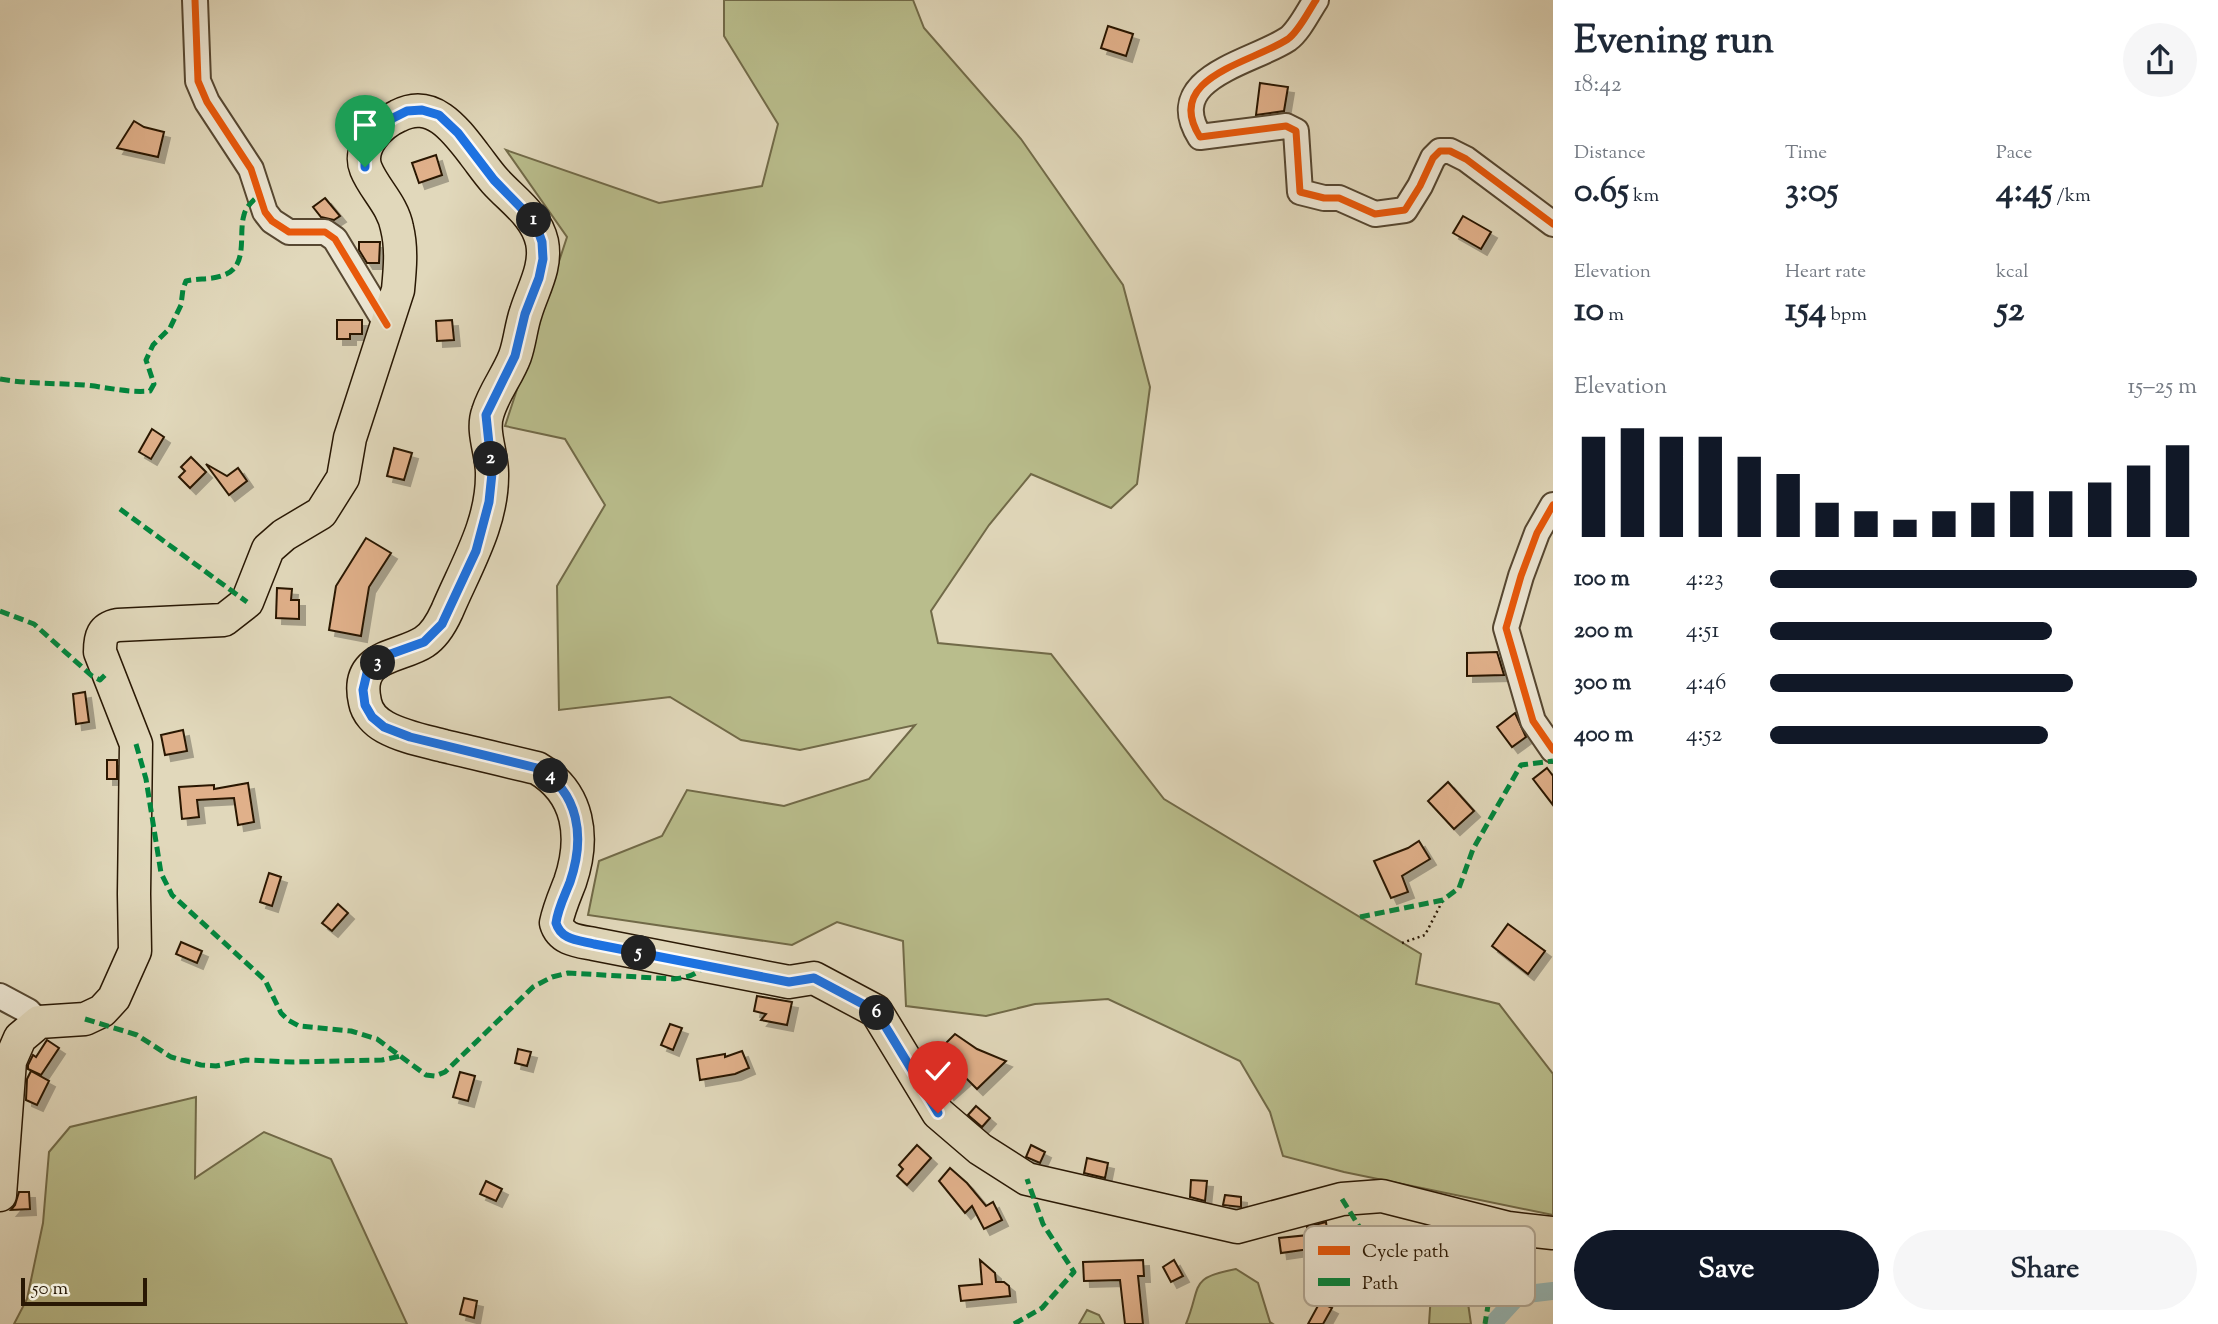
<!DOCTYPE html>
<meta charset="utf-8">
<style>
body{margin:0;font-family:"Sorts Mill Goudy",serif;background:#f6f6f7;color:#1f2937;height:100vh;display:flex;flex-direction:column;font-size:26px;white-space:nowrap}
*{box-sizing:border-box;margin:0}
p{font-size:23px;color:#747a83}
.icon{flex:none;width:38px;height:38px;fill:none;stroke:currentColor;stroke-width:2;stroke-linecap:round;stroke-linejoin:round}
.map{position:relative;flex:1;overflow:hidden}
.drawer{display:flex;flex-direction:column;background:#fff;width:665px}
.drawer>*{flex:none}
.scale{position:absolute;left:21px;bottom:18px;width:126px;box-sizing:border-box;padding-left:7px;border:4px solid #291804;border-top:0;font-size:19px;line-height:24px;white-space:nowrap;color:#291804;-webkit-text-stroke:5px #ece6d3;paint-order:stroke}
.pin{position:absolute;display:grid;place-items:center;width:60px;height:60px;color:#fff;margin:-72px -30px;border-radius:50% 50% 50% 0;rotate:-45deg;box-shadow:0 0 7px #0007}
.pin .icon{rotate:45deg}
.km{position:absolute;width:35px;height:35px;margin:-18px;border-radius:50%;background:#222;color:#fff;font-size:19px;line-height:35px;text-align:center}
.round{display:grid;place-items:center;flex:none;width:74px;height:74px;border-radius:37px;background:#f6f6f7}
.head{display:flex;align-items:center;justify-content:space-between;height:119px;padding:0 21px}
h1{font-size:38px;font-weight:800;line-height:52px}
.figures{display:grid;grid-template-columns:repeat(3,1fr);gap:10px;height:119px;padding:7px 21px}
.figures div{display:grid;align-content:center}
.figures b{font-size:35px;font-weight:800}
.figures small{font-size:19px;font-weight:400}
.figures p{font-size:19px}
.chart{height:196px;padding:14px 21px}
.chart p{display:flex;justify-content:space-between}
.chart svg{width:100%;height:126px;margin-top:7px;stroke:#111827;stroke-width:6}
.button{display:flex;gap:14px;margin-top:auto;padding:14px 21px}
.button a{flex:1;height:80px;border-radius:42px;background:#111827;color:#fff;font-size:28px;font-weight:800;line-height:80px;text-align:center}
.button a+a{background:#f6f6f7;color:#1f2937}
ul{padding:0 21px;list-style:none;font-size:23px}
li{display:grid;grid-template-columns:112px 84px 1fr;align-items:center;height:52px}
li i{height:18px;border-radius:9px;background:#111827}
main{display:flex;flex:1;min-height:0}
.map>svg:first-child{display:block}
.green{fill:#b9bd8c;stroke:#716a48;stroke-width:2}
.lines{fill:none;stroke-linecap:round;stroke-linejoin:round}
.canal{stroke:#96b8b7;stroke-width:18}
.building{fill:#e0b08a;stroke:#291804;stroke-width:2;filter:url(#shadow)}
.minor-casing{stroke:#574832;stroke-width:28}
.major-casing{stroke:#291804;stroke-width:35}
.path{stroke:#291804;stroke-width:2.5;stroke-dasharray:2 3.5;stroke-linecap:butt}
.minor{stroke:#ece6d3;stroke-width:24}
.major{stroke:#e1d8bb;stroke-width:32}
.quiet{stroke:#00873e;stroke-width:5;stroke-dasharray:10 5;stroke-linecap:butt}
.cycleway-casing{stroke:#ece6d3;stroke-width:11}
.cycleway{stroke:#e8590c;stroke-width:7}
.route-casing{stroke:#fff;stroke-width:14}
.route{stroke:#1a73e8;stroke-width:9}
.key{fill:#ece6d3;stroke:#b2a895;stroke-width:2}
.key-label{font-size:19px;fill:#291804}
</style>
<main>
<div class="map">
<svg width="1553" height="1324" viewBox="0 0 1553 1324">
<defs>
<filter id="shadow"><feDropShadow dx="6" dy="6" stdDeviation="0" flood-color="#0004"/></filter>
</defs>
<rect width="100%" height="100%" fill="#e1d8bb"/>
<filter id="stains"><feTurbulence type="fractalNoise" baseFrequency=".00286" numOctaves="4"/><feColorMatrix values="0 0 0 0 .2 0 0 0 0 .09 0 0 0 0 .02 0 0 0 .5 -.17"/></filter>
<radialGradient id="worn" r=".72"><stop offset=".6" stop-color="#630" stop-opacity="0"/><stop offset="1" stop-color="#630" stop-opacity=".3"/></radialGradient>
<g class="green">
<path d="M 724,0 L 913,0 L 924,28 L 1021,139 L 1123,285 L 1150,387 L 1137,484 L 1111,508 L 1031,474 L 989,525 L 931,611 L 938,643 L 1051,654 L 1164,799 L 1421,954 L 1416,984 L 1499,1004 L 1553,1074 L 1553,1215 L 1344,1172 L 1283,1156 L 1270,1112 L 1240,1061 L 1108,999 L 1035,1004 L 986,1016 L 906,1006 L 903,941 L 837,922 L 792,945 L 588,915 L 599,861 L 662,836 L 687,790 L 784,806 L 869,779 L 915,725 L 800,750 L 741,740 L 670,697 L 559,710 L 557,586 L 605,505 L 565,439 L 505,426 L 567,237 L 506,150 L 659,203 L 762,186 L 778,124 L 724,36 Z"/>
<path d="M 196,1097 L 195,1178 L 264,1132 L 331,1159 L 407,1324 L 14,1324 L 27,1299 L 43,1223 L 49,1152 L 70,1127 Z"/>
<path d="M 1236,1269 L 1258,1283 L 1270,1322 L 1273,1324 L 1186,1324 C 1202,1285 1188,1278 1236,1269 Z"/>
<path d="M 1435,1281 L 1448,1282 L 1468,1303 L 1471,1324 L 1429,1324 L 1431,1294 Z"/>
<path d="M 1087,1310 L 1099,1315 L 1104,1324 L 1079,1324 Z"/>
</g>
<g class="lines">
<path class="canal" d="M 1495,1324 L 1496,1320 L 1519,1295 L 1553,1291"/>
</g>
<g class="building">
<path d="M 1108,26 L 1133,34 L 1126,56 L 1101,48 Z"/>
<path d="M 1260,83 L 1288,87 L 1284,111 L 1256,115 Z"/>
<path d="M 134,121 L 144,127 L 164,132 L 158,157 L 117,148 Z"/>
<path d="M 436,155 L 442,175 L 419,183 L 412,163 Z"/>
<path d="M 325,198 L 340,216 L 334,220 L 321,217 L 313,207 Z"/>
<path d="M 1463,216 L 1491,232 L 1481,249 L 1453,233 Z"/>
<path d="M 359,242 L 380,242 L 379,263 L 367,263 L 359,250 Z"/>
<path d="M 337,320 L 362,320 L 362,334 L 350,334 L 350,339 L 337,339 Z"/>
<path d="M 452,320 L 454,340 L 437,341 L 436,321 Z"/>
<path d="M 152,429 L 164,437 L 151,459 L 139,452 Z"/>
<path d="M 394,448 L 412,453 L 404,480 L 387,476 Z"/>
<path d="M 191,457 L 206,472 L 190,488 L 179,477 L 185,471 L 181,467 Z"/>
<path d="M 206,464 L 227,476 L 238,468 L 247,481 L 229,495 Z"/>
<path d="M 366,538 L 391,553 L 369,587 L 361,636 L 329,630 L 336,586 Z"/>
<path d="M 277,588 L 292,589 L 291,600 L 299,600 L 299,619 L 276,618 Z"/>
<path d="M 1497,652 L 1504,675 L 1467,676 L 1467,653 Z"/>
<path d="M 85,692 L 89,722 L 76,724 L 73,694 Z"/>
<path d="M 1515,713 L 1526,737 L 1512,747 L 1497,727 Z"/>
<path d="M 183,730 L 187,751 L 165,755 L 161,735 Z"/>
<rect x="107" y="760" width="10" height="19"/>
<path d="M 1547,768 L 1553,776 L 1553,805 L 1533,779 Z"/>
<path d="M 1448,782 L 1474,811 L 1454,829 L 1428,801 Z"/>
<path d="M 248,783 L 254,822 L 238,825 L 234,798 L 197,800 L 199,817 L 182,819 L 179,787 L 214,785 L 214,789 Z"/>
<path d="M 1419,841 L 1430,859 L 1402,876 L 1408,892 L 1391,898 L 1374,861 L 1408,848 Z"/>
<path d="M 269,873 L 281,877 L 272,906 L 260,902 Z"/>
<path d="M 338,904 L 348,913 L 332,931 L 322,923 Z"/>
<path d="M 1508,924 L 1545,951 L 1528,974 L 1492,946 Z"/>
<path d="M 181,942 L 202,951 L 197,963 L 176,954 Z"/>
<path d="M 757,996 L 792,1002 L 787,1025 L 761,1020 L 766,1014 L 754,1011 Z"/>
<path d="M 670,1024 L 682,1028 L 673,1050 L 661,1045 Z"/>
<path d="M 955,1034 L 977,1049 L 1006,1061 L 977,1089 L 966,1078 L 948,1094 L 938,1077 L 951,1065 L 937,1052 Z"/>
<path d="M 47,1040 L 59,1048 L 41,1075 L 28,1069 L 28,1065 L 33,1055 L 36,1057 Z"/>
<path d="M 518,1049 L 531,1052 L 527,1066 L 515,1063 Z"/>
<path d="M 742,1051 L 749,1068 L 735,1074 L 700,1080 L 697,1059 L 725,1054 L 725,1057 Z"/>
<path d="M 31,1071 L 49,1081 L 37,1105 L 26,1100 L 27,1079 Z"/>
<path d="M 460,1072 L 475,1076 L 468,1101 L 453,1097 Z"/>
<path d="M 976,1106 L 990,1118 L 982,1127 L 968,1115 Z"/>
<path d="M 917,1145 L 931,1158 L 907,1185 L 897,1176 L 903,1169 L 899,1165 Z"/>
<path d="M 1031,1145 L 1045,1152 L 1040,1163 L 1026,1157 Z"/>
<path d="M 1087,1158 L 1108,1163 L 1105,1178 L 1084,1173 Z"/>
<path d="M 950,1168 L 967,1183 L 986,1206 L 993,1202 L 1002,1220 L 984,1229 L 972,1206 L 965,1213 L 939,1181 Z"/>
<path d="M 1191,1180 L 1207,1181 L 1205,1201 L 1190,1197 Z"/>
<path d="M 486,1181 L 502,1189 L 496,1201 L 480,1194 Z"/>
<path d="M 19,1192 L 29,1192 L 30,1209 L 11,1210 L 15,1205 Z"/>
<path d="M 1225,1195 L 1241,1197 L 1241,1207 L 1223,1205 Z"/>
<path d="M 1326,1222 L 1333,1277 L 1328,1279 L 1316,1248 L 1281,1253 L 1279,1238 L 1308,1235 L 1307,1227 Z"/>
<path d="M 980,1260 L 995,1273 L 996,1282 L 1004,1282 L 1009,1286 L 1010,1296 L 961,1301 L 959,1286 L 982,1284 Z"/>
<path d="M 1143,1260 L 1144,1276 L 1138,1276 L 1143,1324 L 1125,1324 L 1120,1280 L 1084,1281 L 1083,1262 Z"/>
<path d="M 1174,1260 L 1183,1276 L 1171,1282 L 1163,1267 Z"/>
<path d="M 464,1298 L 477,1301 L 474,1318 L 460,1314 Z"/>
<path d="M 1320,1302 L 1332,1308 L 1323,1324 L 1308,1324 Z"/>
</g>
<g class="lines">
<g class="minor-casing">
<g id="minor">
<path d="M 195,0 L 198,81 L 207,102 L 251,169 L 265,212 L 272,221 L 289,232 L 325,232 L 335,239 L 387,325"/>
<path d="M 1316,0 C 1308,12 1299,31 1288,39 C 1252,63 1162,77 1200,137 L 1286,126 L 1296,131 L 1300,192 L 1324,198 L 1339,198 L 1375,214 L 1405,210 L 1420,186 L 1433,158 L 1440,151 L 1450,151 L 1466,159 L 1553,224"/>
<path d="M 1553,505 L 1537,533 L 1521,576 L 1506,628 L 1533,721 L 1553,750"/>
<path d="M 0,996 L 28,1011 L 39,1022"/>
</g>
</g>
<g class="major-casing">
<path id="major" d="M 0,1195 L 10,1061 L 20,1038 L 39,1022 L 85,1019 L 102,1011 L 114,998 L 135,951 L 134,894 L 136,744 L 100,652 C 100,637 102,628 118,625 L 224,620 L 247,602 L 268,549 L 284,535 L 321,513 L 343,478 L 350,438 L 398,290 C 400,269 402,248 397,228 C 393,205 374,189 366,169 C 357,147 380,124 398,116 C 432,98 455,129 474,154 C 481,163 487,172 495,181 C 512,200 536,215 542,242 C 547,267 533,289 526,312 C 521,326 520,342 515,356 C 508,375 494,392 488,412 C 481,431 492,453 492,473 C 493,523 466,566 447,611 C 442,622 435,635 424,642 C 400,658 354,654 365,702 C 367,713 376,722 385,727 C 403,737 425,741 444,746 C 475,753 506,761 537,768 C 580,793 585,838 570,882 C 565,895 559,908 556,923 C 561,940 578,941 594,944 L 789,982 L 814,978 L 876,1011 L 938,1113 L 980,1149 L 1027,1179 L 1237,1227 L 1342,1199 L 1382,1196 L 1508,1228 L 1553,1233"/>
</g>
<path class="path" d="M 1402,943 L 1425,935 L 1443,900"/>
<use href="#minor" class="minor"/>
<use href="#major" class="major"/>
<g class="quiet">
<path d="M 0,379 C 28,384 55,383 84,385 C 107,387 127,393 150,391 L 154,384 L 146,360 L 153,345 L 170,328 L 181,305 L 183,289 L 186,281 C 199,278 212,280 224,275 C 249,266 238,234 244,215 C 246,206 254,200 260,194"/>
<path d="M 120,509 L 247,602"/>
<path d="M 0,611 L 34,624 L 92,676 L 100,680 L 107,673"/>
<path d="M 136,744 L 146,779 L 161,873 L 172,895 L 265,980 L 281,1013 L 288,1020 L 299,1026 L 351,1031 L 377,1039 L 426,1075 L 435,1076 L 445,1072 L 533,987 L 552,977 L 568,973 L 674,979 C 688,977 695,976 704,966"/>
<path d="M 1360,917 L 1443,900 L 1459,888 L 1473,849 L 1521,765 L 1553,761"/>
<path d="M 85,1019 L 137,1035 L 171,1057 L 201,1065 L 216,1066 L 246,1060 L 293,1062 L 382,1060 L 401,1056"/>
<path d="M 1342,1199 L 1375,1252 L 1408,1263 L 1438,1259 L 1489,1299 L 1485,1324"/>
<path d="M 1014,1324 L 1042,1308 L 1074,1272 L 1043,1224 L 1027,1179"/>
</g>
<g class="cycleway-casing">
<g id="cycleway">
<path d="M 195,0 L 198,81 L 207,102 L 251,169 L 265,212 L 272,221 L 289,232 L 325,232 L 335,239 L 387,325"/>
<path d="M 1316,0 C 1308,12 1299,31 1288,39 C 1252,63 1162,77 1200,137 L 1286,126 L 1296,131 L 1300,192 L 1324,198 L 1339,198 L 1375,214 L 1405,210 L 1420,186 L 1433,158 L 1440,151 L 1450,151 L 1466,159 L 1553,224"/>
<path d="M 1553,505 L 1537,533 L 1521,576 L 1506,628 L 1533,721 L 1553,750"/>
</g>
</g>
<use href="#cycleway" class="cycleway"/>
</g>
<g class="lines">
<g class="route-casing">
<path id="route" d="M 365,167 L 365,154 L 373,134 L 393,118 L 407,111 L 422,110 L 439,115 L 458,133 L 494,180 L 535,222 L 542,242 L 543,259 L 539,278 L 525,314 L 515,356 L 486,415 L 492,473 L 489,502 L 476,551 L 442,624 L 424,642 L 385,656 L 367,673 L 363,690 L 365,705 L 372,717 L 384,727 L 410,737 L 537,768 C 580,792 585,838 570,882 C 565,895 558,908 556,923 C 561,940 578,940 594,944 L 789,982 L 814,978 L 876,1011 L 938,1113"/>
</g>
<use href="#route" class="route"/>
</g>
<rect x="1304" y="1226" width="231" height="80" rx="10" class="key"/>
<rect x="1318" y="1246" width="32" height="9" fill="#e8590c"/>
<rect x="1318" y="1278" width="32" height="8" fill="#00873e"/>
<g class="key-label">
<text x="1362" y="1257">Cycle path</text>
<text x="1362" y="1289">Path</text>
</g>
<rect width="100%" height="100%" filter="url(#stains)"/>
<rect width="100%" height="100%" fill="url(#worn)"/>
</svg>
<div class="scale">50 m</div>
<div class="pin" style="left:365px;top:167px;background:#1e9e55"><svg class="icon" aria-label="arrive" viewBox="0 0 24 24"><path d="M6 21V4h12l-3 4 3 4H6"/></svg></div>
<div class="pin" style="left:938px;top:1113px;background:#d93025"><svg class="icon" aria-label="check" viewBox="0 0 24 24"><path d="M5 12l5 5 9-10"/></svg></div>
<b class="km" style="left:534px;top:220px">1</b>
<b class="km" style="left:491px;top:459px">2</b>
<b class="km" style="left:378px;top:663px">3</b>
<b class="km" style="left:551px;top:776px">4</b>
<b class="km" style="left:639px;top:953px">5</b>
<b class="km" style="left:877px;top:1013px">6</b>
</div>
<section class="drawer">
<div class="head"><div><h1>Evening run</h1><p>18:42</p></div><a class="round"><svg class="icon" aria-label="share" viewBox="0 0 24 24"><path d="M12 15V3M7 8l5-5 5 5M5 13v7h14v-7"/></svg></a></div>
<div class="figures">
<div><p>Distance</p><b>0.65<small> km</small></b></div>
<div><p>Time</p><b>3:05</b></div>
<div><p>Pace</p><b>4:45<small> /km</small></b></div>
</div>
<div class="figures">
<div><p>Elevation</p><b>10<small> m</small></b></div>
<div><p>Heart rate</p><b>154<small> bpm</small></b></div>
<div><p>kcal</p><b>52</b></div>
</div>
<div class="chart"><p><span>Elevation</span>15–25 m</p>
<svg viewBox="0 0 160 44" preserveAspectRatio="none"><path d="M5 44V9M15 44V6M25 44V9M35 44V9M45 44V16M55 44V22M65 44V32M75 44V35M85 44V38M95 44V35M105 44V32M115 44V28M125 44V28M135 44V25M145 44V19M155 44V12"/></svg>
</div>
<ul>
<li><b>100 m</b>4:23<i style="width:100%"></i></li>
<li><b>200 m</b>4:51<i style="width:66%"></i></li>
<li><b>300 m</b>4:46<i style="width:71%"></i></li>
<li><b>400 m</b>4:52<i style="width:65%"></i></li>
</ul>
<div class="button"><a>Save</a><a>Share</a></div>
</section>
</main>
